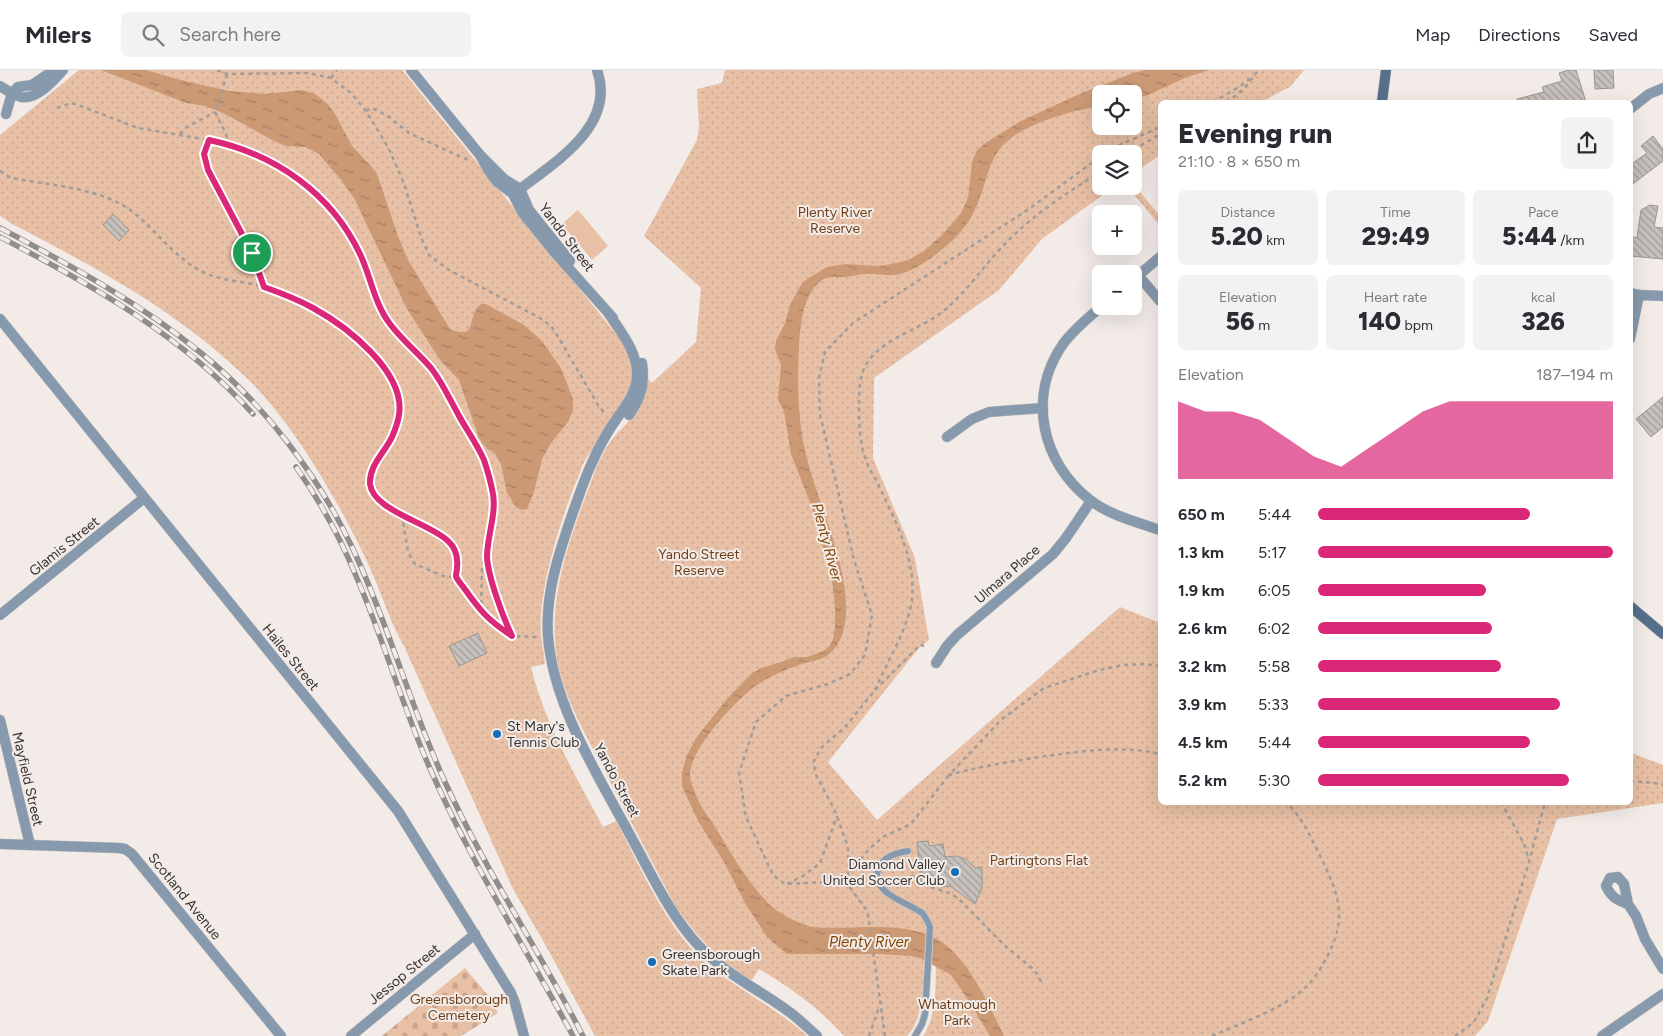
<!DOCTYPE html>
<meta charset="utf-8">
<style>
body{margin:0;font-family:Figtree,sans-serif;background:#f2f2f3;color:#2b2b33;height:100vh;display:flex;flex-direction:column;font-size:19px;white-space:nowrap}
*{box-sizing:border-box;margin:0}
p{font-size:16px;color:#7c7c81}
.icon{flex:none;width:28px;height:28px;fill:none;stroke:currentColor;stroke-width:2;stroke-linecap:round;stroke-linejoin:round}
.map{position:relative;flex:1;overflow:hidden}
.drawer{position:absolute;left:1158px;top:30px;width:475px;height:705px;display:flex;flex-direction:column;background:#fff;border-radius:8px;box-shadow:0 5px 20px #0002}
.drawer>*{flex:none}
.tools{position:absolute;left:1092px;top:15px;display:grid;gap:10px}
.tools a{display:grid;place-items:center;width:50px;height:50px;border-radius:8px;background:#fff;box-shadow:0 5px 20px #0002;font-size:25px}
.pin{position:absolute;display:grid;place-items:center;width:42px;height:42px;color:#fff;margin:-21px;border:2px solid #fff;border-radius:50%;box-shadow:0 1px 5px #0007}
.round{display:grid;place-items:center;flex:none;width:52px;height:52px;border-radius:8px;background:#f2f2f3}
.head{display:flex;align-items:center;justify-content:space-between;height:85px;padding:0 20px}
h1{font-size:28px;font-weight:800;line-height:38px}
.figures{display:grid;grid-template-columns:repeat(3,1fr);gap:8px;height:85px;padding:5px 20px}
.figures div{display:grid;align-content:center;border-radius:8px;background:#f2f2f3;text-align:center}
.figures b{font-size:25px;font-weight:800}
.figures small{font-size:14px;font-weight:400}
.figures p{font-size:14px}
.chart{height:140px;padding:10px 20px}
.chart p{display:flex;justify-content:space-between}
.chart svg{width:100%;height:90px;margin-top:5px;fill:#db2777;opacity:.7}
ul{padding:0 20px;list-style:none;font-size:16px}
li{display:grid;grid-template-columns:80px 60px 1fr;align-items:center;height:38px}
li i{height:12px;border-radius:6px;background:#db2777}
header{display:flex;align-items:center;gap:30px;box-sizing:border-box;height:70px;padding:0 25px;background:#fff;border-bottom:1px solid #e1e1e2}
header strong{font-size:24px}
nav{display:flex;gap:28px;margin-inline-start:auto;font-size:18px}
.search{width:350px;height:45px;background:#f2f2f3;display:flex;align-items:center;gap:12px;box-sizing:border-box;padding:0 18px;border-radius:8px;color:#7c7c81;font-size:19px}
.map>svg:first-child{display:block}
.green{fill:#e8c0a5}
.cemetery{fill:url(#cemetery-stones)}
.park{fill:url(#park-dots);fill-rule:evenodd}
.water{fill:url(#water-ripples)}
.building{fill:url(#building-back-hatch);stroke:#9c9691}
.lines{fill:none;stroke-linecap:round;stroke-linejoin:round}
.lane-casing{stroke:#ccc6c3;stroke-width:8}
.street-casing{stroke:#ccc6c3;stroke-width:11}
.secondary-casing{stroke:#ccc6c3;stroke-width:11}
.path{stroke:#a29d9a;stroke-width:2.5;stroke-dasharray:4 4;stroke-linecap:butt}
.lane{stroke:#8799ac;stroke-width:6}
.street{stroke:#8799ac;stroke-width:10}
.secondary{stroke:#56708c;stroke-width:10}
.rail-casing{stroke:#928d8b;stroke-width:5.5}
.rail{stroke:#f2ebe7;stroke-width:4;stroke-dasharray:11;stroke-linecap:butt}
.route-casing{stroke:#fff;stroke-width:10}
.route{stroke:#db2777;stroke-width:6}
.poi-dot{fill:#156cb9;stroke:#f2ebe7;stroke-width:2}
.labels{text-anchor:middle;stroke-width:4;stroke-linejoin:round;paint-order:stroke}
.park-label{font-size:14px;fill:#713f17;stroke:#f2ebe7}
.street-label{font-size:14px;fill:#363332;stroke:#f2ebe7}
.poi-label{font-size:14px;fill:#363332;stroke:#f2ebe7;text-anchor:start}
.water-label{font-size:15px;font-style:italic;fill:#844406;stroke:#f2ebe7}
</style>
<header>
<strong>Milers</strong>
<div class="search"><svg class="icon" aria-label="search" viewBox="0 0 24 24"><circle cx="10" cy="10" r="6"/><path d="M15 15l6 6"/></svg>Search here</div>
<nav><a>Map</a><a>Directions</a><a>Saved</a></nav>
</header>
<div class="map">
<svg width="1663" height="966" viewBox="0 0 1663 966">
<defs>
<pattern id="cemetery-stones" width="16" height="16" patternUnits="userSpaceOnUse" patternTransform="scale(1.25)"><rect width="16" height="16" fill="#e8c0a5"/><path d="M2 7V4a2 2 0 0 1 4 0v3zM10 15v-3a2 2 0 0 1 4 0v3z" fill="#c8a58e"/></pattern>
<pattern id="park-dots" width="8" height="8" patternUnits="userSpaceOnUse" patternTransform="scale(1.25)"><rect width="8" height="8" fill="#e8c0a5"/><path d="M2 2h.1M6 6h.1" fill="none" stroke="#c8a58e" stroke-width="1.8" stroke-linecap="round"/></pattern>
<pattern id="water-ripples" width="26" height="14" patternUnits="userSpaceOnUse" patternTransform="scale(1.25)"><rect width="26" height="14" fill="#cc9975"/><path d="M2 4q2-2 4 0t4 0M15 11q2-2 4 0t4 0" fill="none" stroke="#a67d61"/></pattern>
<pattern id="building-back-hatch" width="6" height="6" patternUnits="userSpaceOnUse" patternTransform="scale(1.25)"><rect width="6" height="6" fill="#c7c1bd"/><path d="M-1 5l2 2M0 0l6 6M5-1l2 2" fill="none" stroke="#a29d9a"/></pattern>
</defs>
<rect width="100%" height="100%" fill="#f2ebe7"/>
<path class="green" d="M 578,140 L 608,176 L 592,190 L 562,154 Z"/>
<path class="cemetery" d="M 465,898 L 487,924 L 498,943 L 461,966 L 382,966 Z"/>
<g class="park">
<path d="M 79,0 L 402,0 L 621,270 L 633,293 L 632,315 L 624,336 L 602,361 C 601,372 592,379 587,387 C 582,394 580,404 576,412 C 560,451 538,521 541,564 C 542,574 544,584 545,594 L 531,597 C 545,654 575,705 603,757 L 616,751 C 640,796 666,858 705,892 C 737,920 776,937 807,966 L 595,966 L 546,876 L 513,819 L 404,576 C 391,554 384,531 374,507 C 365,487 355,466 344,446 C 320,403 295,361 262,324 C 252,312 239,301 227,290 C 164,234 89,194 14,155 L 0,146 L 0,65 Z"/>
<path d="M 725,0 L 1304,0 L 1290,17 L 1261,32 L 1160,32 L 1160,85 L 1134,103 L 1134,84 L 1101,84 L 1101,116 L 1115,116 L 1042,169 L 999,220 L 874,308 L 873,388 L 915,488 L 929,570 L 919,578 L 828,692 L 877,750 L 1120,537 L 1160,553 L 1160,732 L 1630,732 L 1630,684 L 1634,684 L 1663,695 L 1663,733 L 1557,749 L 1488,951 L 1475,966 L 923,966 C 939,942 935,907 936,879 L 924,875 C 923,900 926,948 907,966 L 844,966 C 819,938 791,918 759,899 L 752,910 C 723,898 692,860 674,834 C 651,789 627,745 604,700 C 583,659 557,617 555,570 C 552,519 570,468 588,420 C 594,404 600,387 610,372 C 618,361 630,352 636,340 C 642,331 644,318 647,308 L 652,313 L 696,272 L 701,218 L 644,166 L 697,70 L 699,57 L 697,19 L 722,13 ZM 1101,24 L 1134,24 L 1134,56 L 1101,56 Z"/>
<path d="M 1134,115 L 1160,146 L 1160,156 L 1127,116 Z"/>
</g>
<g class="water">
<path d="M 101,0 L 146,0 L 181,10 L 229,21 L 265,24 L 302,20 L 315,24 L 328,34 L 335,44 L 352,76 L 371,96 L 377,104 L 398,166 L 408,190 L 450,259 C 480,271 465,246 481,234 L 486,234 L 524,255 L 541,270 L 561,298 L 573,329 L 573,340 L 568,352 L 551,373 L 542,389 L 534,422 L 527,439 L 522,440 L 516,437 L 507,423 L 501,394 L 494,382 L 487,379 L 479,368 L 459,310 L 440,290 L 407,239 L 354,128 L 341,110 L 324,90 L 319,84 L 305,77 L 285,76 L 276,72 L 223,43 L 205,36 L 186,33 Z"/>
<path d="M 1145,0 L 1209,0 L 1185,8 L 1148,25 L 1134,29 L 1134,24 L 1101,24 L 1101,36 C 1076,39 1029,53 1010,69 C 1001,76 994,86 990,97 C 982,119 978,142 962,160 C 949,176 920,199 900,204 C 888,207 877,203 865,204 C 858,204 852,207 845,207 C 830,207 824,205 814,218 C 802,233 800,260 799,278 C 797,307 798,348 804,376 C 814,428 860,514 842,565 C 839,574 833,582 825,587 C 819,590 812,591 805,593 C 790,598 774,604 760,613 C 739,626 689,679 690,705 C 690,711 694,720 696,725 C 700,736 708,746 714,755 C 731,783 747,812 770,835 C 778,843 803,856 813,857 C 856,861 906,848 943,873 C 970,892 990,937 1004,966 L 990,966 L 965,925 L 951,905 L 920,888 L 911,886 L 879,884 L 787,884 L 767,867 L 745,833 L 724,792 L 698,751 L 682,716 L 682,702 L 687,685 L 696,668 L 727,629 L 750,605 L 761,598 L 781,592 L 794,587 L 807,587 L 823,581 L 829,577 L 833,569 L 835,557 L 835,538 L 832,509 L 811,435 L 791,384 L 784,341 L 778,330 L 781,295 L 775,279 L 776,271 L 785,253 L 790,235 L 798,220 L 804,211 L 827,197 L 845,194 L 879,196 L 892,194 L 908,190 L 924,181 L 945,162 L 961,143 L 968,128 L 972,92 L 977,80 L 984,74 L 1019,52 L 1075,26 L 1133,3 Z"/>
</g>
<g class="building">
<path d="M 1569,0 L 1576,0 L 1586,32 L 1518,32 L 1517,29 L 1544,22 L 1542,17 L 1562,11 L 1559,3 Z"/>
<path d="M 1594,0 L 1613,0 L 1614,18 L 1595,19 Z"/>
<path d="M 1653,66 L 1663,79 L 1663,91 L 1630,116 L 1630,95 L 1647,83 L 1641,76 Z"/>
<path d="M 1650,135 L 1658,136 L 1654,157 L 1663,158 L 1663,189 L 1630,186 L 1630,166 L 1637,168 L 1641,140 Z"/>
<path d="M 113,144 L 129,160 L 119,171 L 103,155 Z"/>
<path d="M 1663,327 L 1663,357 L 1651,367 L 1636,349 Z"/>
<path d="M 478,563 L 487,583 L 459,596 L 449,576 Z"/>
<path d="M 928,771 L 929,776 L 943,774 L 945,787 L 956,786 L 966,789 L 975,798 L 982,797 L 982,818 L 975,834 L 950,816 L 941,817 L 940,810 L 921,812 L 917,772 Z"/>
</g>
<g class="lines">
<g class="lane-casing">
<path id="lane" d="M 908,781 C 896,783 884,786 879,798 C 867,822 909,833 922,843 C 926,847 928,852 930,857 L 925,944 L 922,954 L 915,966"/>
</g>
<g class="street-casing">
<g id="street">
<path d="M 411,0 L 480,85 L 504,109 L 520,119 L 529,140 L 570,191"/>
<path d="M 0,16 C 6,20 14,25 21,27 C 37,30 54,10 63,0"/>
<path d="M 1630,39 L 1649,24 L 1663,18"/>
<path d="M 6,44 L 12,23 L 18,17 L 32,15 L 54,0"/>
<path d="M 480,85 L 489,101 L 496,111 L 513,124 L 522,142 L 555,183 L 613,248"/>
<path d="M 515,123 C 553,93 617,57 597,0"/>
<path d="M 1138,205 L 1160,231"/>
<path d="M 1134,209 L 1160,187"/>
<path d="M 1630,223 L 1639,225 L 1663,226"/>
<path d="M 1102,236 C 1088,248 1074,259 1063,274 C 1027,326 1041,392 1090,430 C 1109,445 1137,452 1160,460"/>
<path d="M 609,244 C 621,262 638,283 637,305 C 636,326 624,337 613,354 C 605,366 597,381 591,395 C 584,410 579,426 573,442 C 559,483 545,523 548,566 C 553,635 598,705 630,765 C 651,803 669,844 699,876 C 725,904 758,919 788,941 C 798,948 807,957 817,966"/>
<path d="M 0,249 L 398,741 L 511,923 L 515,933 L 524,966"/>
<path d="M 1630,269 L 1639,225"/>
<path d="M 629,345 C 641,328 645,314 642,293"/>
<path d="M 947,367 L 972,349 L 989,342 L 1043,338"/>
<path d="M 0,545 L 144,428"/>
<path d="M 936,593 L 947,576 L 957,565 L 1053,484 L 1066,468 L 1091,431"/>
<path d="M 0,650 L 30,775"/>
<path d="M 0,774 L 119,778 L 125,779 L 132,784 L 281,966"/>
<path d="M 1628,834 C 1617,830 1611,827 1606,816 L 1610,808 L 1618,807 L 1624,814 L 1628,834 L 1636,846 L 1645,869 L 1663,899"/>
<path d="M 351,966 L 475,864"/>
<path d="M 1602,966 L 1663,924"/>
</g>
</g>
<g class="secondary-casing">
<g id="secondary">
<path d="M 1382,32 L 1386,0"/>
<path d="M 1630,536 L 1663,564"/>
</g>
</g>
<g class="path">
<path d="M 217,0 L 227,4 L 308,3 L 331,8 L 351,23 L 366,41 L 388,77 L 403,111 L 421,167 L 429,185 L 447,199 L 540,248 L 551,256 L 557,265 L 598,335 L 606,345"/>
<path d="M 227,4 L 215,42 L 226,64 L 228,74"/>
<path d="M 331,8 L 337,0"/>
<path d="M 1213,32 L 1239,17 L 1254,6"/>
<path d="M 1226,32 C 1240,24 1249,14 1258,0"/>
<path d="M 57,38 L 71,33 L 78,35 L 138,58 L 209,70 L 228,74 L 250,82 L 271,92 L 304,113 L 336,144 L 350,164 L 361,186 L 375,227 L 388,252 L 402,269 L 430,297 L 439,309 L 483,389 L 493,421 L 493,439 L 487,486 L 489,500 L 507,556 L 512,566 L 537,567"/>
<path d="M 366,41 L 372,38 L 388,46 L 409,63 L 470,91"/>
<path d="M 180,64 L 185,58 L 215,42"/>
<path d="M 209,70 L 204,83 L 209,100 L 252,183 L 264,217"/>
<path d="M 1105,84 L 1111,79 L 1160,57"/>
<path d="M 1127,84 L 1160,64"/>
<path d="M 0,101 L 11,108 C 49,115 102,118 133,142 C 157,161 174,187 201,201 C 220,211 244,211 265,217 C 309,230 373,271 393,313 C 407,341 395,362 380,385 C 375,394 369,403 370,414 C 373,441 430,454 447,470 C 455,477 458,487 457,498 C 457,501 456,503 457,506 C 457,510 462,515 465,519 C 480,541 488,550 511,565"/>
<path d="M 402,445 L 408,482 L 415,494 L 443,506 L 456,507"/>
<path d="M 481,542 L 482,495 L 487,487"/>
<path d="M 1160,596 L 1145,594 L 1123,595 L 1099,600 L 1044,618 L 1002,649 L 949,705 C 981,696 1014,691 1046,686 C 1084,681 1122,675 1160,684"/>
<path d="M 875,620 C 886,594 909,557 912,529 C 916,489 895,450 878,414 C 874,406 869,399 866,390 C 860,375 859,355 859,338 C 859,326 859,313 863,301 C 875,271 914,262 938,245 C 963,228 985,193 1008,171 C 1035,143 1069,122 1101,101"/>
<path d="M 1630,711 L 1654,713 L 1663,715"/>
<path d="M 1501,732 L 1524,774 L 1529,790"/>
<path d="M 909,789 L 912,805 L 916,812 L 949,823 L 958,828 L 1004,875 L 1033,899 L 1038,905 L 1042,914"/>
<path d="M 848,799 L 858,793 L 869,779 L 883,767 L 911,754 L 949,705"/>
<path d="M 848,811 L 785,814 L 773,805 L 746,747 L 739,703 L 756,652 L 786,626 L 828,614 L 850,604 L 865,585 L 872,545 L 854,490 L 820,344 L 819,308 L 825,282 L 853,253 L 1029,139 L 1101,86"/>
<path d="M 787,814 L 803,806 L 820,793 L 837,746"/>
<path d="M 869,966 L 879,937"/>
<path d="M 885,966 L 868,845 L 867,841 L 849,816 L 848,811 L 848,777 L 835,741 L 815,703 L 814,691 L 821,678 L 845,657 L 875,620 L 920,575 L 924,576"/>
<path d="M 1212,966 C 1241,953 1288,937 1309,914 C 1318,904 1324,893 1330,881 C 1346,847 1339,826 1324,794 C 1313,772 1304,749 1286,732"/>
<path d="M 1455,966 L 1474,952 L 1487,928 L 1529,792 L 1545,732"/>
</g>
<use href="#lane" class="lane"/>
<use href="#street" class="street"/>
<use href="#secondary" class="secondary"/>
<g class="rail-casing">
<g id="rail">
<path d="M 0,158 C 70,195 140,233 201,283 C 263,333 318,405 352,477 C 388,553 410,635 445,712 C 485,800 539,880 583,966"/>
<path d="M 0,167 C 92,215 183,266 253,344"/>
<path d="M 296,397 C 320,431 340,467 356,506 C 384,570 403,639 432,703 C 472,794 526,879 573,966"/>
</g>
</g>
<use href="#rail" class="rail"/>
</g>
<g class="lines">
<g class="route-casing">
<path id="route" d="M 209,70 C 275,84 331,123 360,184 C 371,207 374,233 390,254 C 402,270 418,283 431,298 C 442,312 449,328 458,344 C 466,359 477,374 484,390 C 487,399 490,409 492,419 C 498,441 487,465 487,487 C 488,507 503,547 512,566 C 488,550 481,542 464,518 C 462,515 457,510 456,506 C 456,503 457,501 457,498 C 458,488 456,478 448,471 C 430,453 373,441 370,414 C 369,395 385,382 392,367 C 395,360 398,352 399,345 C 406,302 346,256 313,238 C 297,229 281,223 264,217 L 252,183 L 208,100 L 204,84 Z"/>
</g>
<use href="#route" class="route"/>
</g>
<g class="poi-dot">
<circle cx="497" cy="664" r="5"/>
<circle cx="955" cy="802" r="5"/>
<circle cx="652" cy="892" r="5"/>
</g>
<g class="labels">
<g class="park-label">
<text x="835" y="147">Plenty River<tspan x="835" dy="16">Reserve</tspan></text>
<text x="699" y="489">Yando Street<tspan x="699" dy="16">Reserve</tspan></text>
<text x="1039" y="795">Partingtons Flat</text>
<text x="459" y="934">Greensborough<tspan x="459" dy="16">Cemetery</tspan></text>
<text x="957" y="939">Whatmough<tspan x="957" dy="16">Park</tspan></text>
</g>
<g class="street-label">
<text transform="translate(567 167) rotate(53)" y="5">Yando Street</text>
<text transform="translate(64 476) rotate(-39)" y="5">Glamis Street</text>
<text transform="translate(1007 504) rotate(-41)" y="5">Ulmara Place</text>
<text transform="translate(291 587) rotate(51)" y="5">Hailes Street</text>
<text transform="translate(28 709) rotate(77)" y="5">Mayfield Street</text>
<text transform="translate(617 710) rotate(62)" y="5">Yando Street</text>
<text transform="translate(185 826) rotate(51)" y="5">Scotland Avenue</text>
<text transform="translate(404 904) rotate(-39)" y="5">Jessop Street</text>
</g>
<g class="poi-label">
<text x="507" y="661">St Mary's<tspan x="507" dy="16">Tennis Club</tspan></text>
<text x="945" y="799" text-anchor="end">Diamond Valley<tspan x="945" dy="16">United Soccer Club</tspan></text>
<text x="662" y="889">Greensborough<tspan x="662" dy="16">Skate Park</tspan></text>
</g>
<g class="water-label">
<text transform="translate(827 472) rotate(75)" y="5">Plenty River</text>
<text x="869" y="877">Plenty River</text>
</g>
</g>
</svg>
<div class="tools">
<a><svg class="icon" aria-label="locate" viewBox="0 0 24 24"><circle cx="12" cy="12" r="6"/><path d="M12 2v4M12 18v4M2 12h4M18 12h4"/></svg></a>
<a><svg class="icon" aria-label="layers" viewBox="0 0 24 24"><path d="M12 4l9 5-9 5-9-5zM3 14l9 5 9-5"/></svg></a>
<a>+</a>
<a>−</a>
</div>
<div class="pin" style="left:252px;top:183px;background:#1e9e55"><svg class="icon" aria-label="arrive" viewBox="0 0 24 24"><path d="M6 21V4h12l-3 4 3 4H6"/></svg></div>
<section class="drawer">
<div class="head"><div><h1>Evening run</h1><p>21:10 · 8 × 650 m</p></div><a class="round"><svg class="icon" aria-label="share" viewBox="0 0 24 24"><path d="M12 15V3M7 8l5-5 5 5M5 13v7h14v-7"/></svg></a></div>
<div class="figures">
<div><p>Distance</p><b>5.20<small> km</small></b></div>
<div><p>Time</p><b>29:49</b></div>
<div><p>Pace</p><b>5:44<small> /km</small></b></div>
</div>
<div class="figures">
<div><p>Elevation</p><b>56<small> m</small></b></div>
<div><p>Heart rate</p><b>140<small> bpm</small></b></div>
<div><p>kcal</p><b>326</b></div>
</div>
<div class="chart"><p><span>Elevation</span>187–194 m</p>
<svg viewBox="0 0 160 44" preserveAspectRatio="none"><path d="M0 44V6L10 11L20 11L30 15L40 24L50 33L60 38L70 29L80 20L90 11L100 6L110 6L120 6L130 6L140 6L150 6L160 6V44z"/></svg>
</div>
<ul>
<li><b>650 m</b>5:44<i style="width:72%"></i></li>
<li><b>1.3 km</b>5:17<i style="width:100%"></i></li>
<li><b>1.9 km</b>6:05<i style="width:57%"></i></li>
<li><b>2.6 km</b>6:02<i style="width:59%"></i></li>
<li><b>3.2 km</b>5:58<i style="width:62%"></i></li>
<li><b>3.9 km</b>5:33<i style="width:82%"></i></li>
<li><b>4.5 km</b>5:44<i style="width:72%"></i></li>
<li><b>5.2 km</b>5:30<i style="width:85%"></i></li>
</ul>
</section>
</div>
